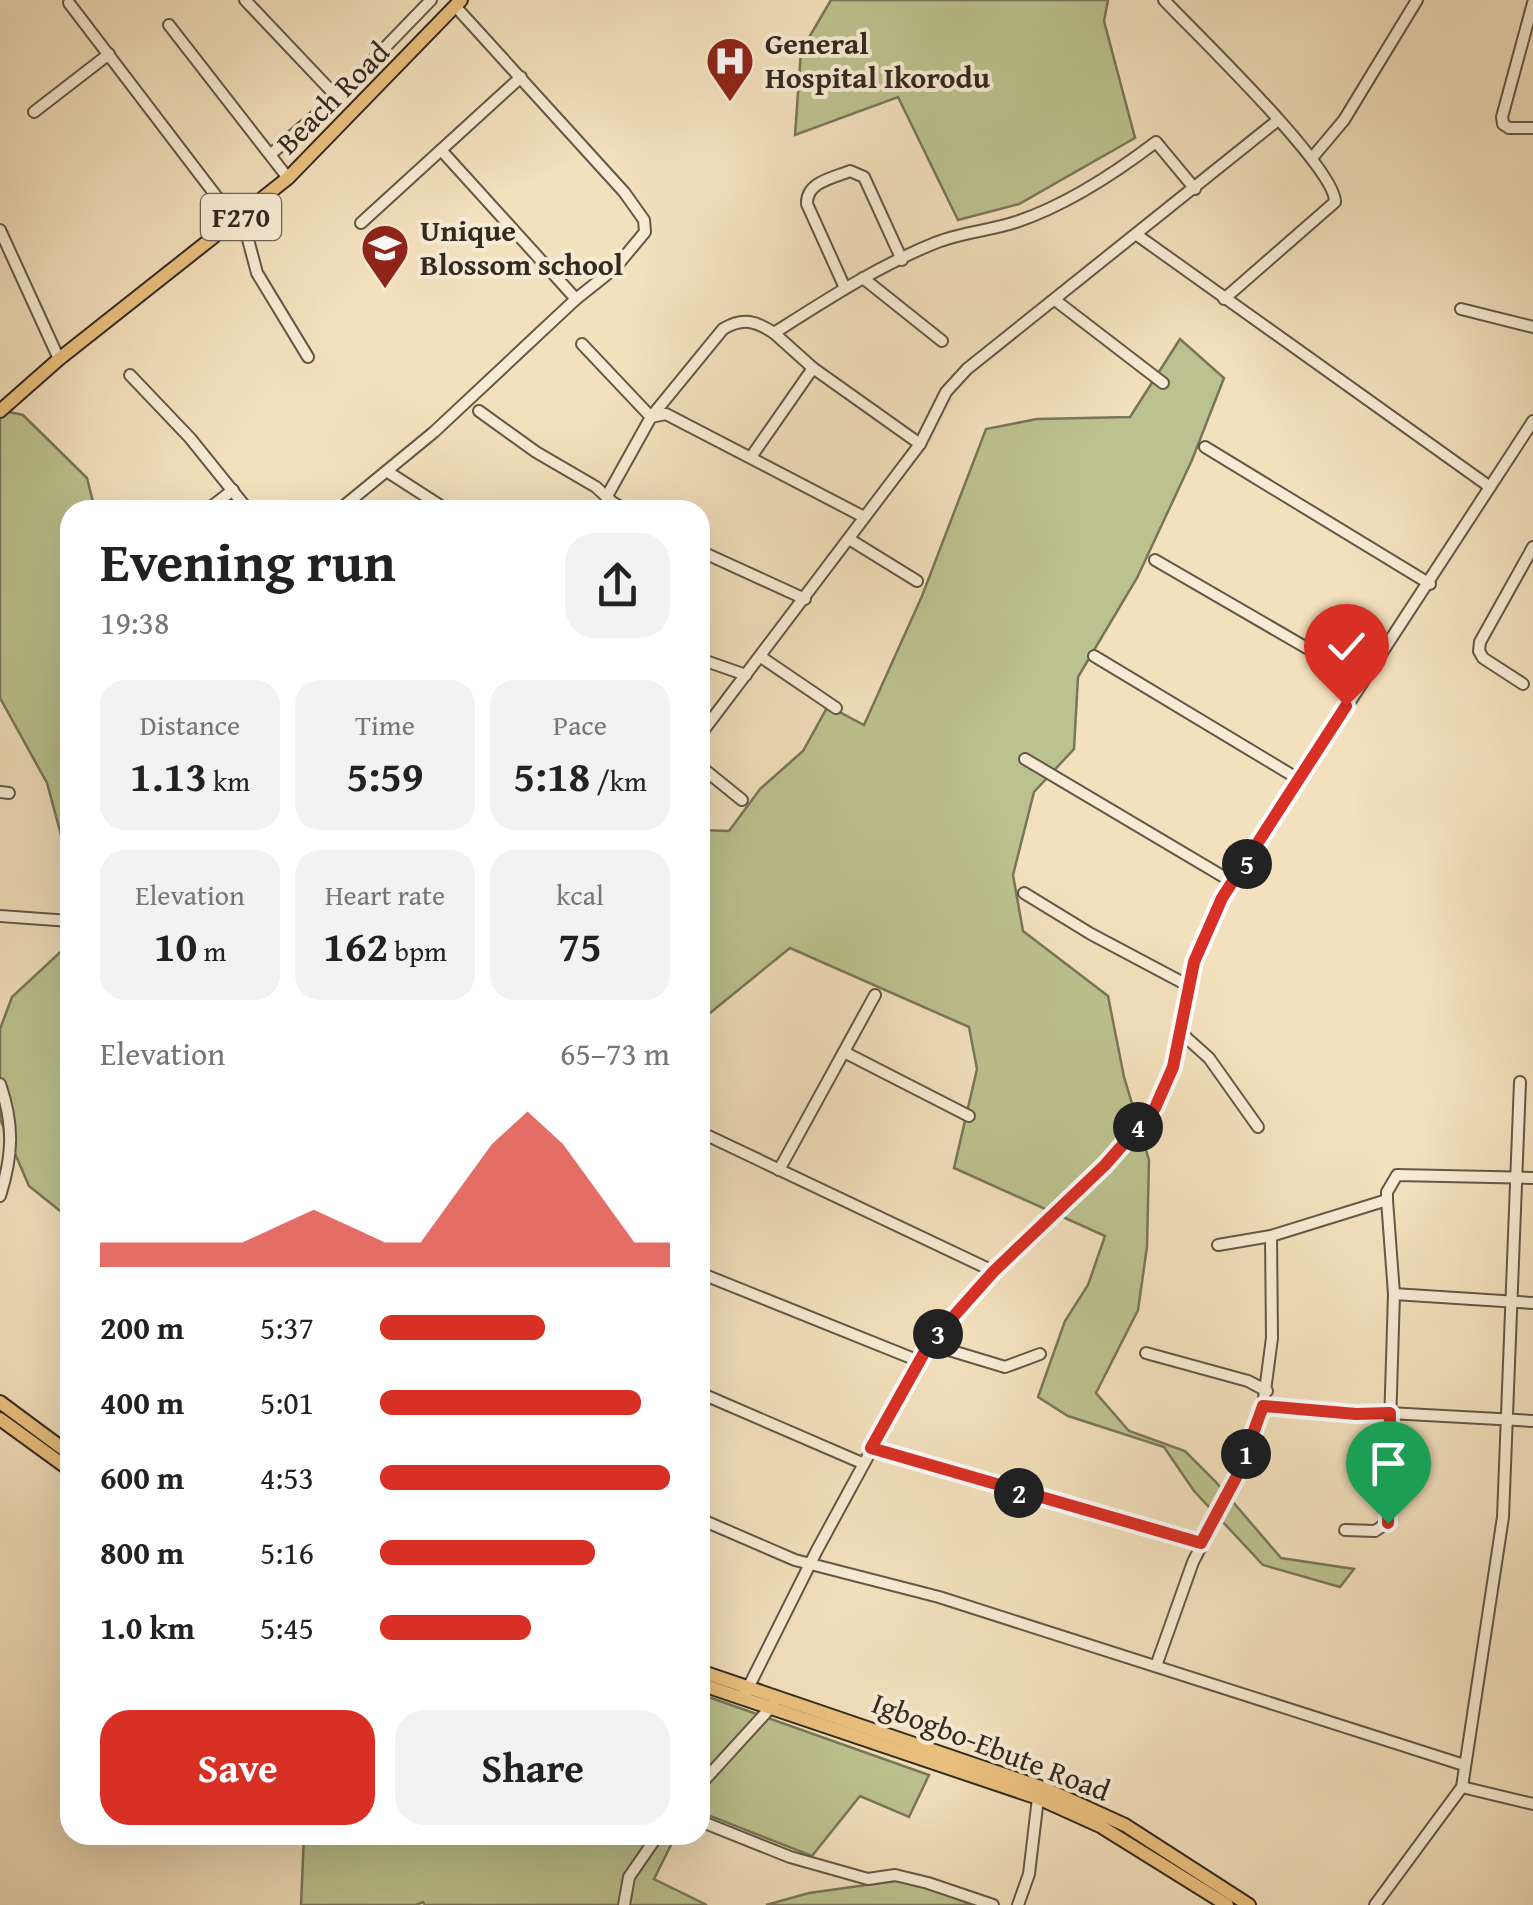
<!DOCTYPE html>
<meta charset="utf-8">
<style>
body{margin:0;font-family:"Gentium Book Plus",serif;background:#f2f2f2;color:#222;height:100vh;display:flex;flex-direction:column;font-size:38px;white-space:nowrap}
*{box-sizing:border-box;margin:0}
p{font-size:32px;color:#767676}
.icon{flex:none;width:55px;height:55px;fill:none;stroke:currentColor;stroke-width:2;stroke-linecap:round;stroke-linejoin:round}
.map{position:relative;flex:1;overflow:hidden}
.drawer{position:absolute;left:60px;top:500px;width:650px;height:1345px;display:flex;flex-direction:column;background:#fff;border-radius:30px;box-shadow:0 10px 40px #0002}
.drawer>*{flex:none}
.pin{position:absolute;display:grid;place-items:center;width:85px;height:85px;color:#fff;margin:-102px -42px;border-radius:50% 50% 50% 0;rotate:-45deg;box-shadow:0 0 10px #0007}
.pin .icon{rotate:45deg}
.km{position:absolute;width:50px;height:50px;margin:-25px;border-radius:50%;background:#222;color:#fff;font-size:28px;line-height:50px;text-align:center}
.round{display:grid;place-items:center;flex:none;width:105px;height:105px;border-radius:30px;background:#f2f2f2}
.head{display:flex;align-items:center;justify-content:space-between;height:170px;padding:0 40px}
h1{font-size:55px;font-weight:700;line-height:75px}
.figures{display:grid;grid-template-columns:repeat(3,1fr);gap:15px;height:170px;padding:10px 40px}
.figures div{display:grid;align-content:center;border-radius:25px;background:#f2f2f2;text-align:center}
.figures b{font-size:42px;font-weight:700}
.figures small{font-size:28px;font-weight:400}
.figures p{font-size:28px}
.chart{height:280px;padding:20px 40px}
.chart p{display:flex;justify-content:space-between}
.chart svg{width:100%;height:180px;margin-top:10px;fill:#d93025;opacity:.7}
.primary-button{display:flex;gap:20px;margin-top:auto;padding:20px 40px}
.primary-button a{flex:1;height:115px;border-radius:30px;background:#d93025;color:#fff;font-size:40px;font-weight:700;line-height:115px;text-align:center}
.primary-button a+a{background:#f2f2f2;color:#222}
ul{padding:0 40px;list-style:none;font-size:32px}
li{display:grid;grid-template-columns:160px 120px 1fr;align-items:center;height:75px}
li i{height:25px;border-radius:12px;background:#d93025}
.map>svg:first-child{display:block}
.green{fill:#bcc28f;stroke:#787658;stroke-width:2.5}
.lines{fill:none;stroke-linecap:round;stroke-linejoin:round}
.minor-casing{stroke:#635847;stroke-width:14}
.major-casing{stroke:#332a20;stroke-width:16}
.minor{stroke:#f7ebd3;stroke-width:10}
.major{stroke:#eac07e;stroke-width:12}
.route-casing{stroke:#fff;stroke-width:20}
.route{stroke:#d93025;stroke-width:12}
.labels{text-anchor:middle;stroke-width:8;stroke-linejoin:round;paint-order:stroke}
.shield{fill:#f7ebd3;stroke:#6e6456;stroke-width:2.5}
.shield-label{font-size:28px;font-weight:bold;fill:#332a20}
.poi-label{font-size:30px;font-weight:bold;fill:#332a20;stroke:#f7ebd3;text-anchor:start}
.street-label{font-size:30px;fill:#332a20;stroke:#f7ebd3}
</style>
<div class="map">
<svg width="1533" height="1905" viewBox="0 0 1533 1905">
<rect width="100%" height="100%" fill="#f3e0bc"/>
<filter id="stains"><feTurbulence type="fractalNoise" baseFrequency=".002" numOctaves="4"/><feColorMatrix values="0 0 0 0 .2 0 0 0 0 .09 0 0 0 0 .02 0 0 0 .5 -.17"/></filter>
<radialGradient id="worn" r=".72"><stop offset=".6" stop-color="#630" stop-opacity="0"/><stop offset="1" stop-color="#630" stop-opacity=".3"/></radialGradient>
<g class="green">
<path d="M 831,0 L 1108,0 L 1104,21 L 1135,138 L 1019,204 L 958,220 L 898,97 L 795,135 L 801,51 Z"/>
<path d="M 1180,339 L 1224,378 L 1192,460 L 1137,578 L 1078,677 L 1074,749 L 1034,792 L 1013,875 L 1023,931 L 1108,996 L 1124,1077 L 1149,1160 L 1147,1247 L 1138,1310 L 1096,1393 L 1129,1431 L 1185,1451 L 1215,1481 L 1281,1558 L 1354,1569 L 1340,1587 L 1263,1565 L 1194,1491 L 1164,1447 L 1068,1416 L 1038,1397 L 1065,1321 L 1088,1285 L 1105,1236 L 954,1168 L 977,1069 L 969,1027 L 790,948 L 705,1017 L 700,1029 L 700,830 L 729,831 L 760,789 L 803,751 L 828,706 L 864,725 L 922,596 L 986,429 L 1037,419 L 1130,417 Z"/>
<path d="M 0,410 L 23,415 L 87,478 L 95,510 L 70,510 L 70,893 L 67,857 L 47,783 L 0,698 Z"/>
<path d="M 70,943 L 70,1219 L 29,1186 L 0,1119 L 0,1029 L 12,997 Z"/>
<path d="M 700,1694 L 929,1775 L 909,1817 L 860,1796 L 812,1856 L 700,1812 Z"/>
<path d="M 304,1835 L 676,1835 L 654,1879 L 707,1905 L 425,1905 L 423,1902 L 416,1905 L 301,1905 Z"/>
<path d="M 909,1879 L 972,1905 L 766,1905 L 809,1893 Z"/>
</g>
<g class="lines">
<g class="minor-casing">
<g id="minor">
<path d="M 245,0 L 337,97"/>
<path d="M 1164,0 C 1194,32 1336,168 1335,202 L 1224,299"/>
<path d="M 69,3 L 236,222"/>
<path d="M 1533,3 L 1502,117 L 1503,124 L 1509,128 L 1533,128"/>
<path d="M 169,25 L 288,178"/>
<path d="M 34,112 L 109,54"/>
<path d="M 441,150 L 576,299"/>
<path d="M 271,154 L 337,97 L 431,0"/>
<path d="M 1312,158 L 1344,120 L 1417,0"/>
<path d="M 242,217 L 257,273 L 308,357"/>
<path d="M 361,223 L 521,77"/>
<path d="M 0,230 L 59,359"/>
<path d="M 1137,235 L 1490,487"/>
<path d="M 863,278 L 942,341"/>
<path d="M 845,288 L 807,204 C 806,182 833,178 850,171 L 864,177 L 902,260"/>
<path d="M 1055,300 L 1163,383"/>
<path d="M 1461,309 L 1533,327"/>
<path d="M 582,344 L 651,417 L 723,329 C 743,317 756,321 774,333"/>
<path d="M 130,375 L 190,438 L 248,510"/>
<path d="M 479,411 L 536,452 L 596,487 L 612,502"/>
<path d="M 920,444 L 813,368 L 774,333 C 826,300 878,266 935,243 C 961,232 989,231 1016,222 C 1067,205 1114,174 1156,142 L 1195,189"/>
<path d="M 1205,447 L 1430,584"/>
<path d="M 751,457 L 813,368"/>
<path d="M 388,472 L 447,510"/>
<path d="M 607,496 L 651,417 L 666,414 L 864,517"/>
<path d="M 207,510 L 233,490"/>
<path d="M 339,510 L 434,432 L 576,299 L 615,268 L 645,232 L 644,220 L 624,192 L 455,6"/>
<path d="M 605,510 L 612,502 L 626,510"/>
<path d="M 849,539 L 917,581"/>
<path d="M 700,551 L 805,599"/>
<path d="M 1155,560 L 1362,680"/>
<path d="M 1094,656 L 1300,780"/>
<path d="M 761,657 L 836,708"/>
<path d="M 700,659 L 746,675"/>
<path d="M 1523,684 L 1483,658 L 1479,651 L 1480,642 L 1533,547"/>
<path d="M 700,735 L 920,444 L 946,392 L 967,369 L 1278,120"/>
<path d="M 1025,759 L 1234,883"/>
<path d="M 700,766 L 742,800"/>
<path d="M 0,792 L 9,793"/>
<path d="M 1024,893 L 1091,934 L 1189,986"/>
<path d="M 0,916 L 70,921"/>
<path d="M 1180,1032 L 1209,1058 L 1258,1127"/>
<path d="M 844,1052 L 969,1116"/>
<path d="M 0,1084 C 14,1124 13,1155 0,1196"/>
<path d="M 700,1132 L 993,1271"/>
<path d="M 779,1170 L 875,995"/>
<path d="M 1218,1245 L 1271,1236 L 1387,1200"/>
<path d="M 700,1273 L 919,1361"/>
<path d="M 1394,1294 L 1533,1303"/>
<path d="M 929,1344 L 1005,1367 L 1040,1354"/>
<path d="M 1146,1353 L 1248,1381 L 1267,1391"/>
<path d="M 700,1393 L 862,1463"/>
<path d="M 1263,1406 L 1533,1421"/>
<path d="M 871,1449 L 1201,1543"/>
<path d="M 700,1519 L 795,1560 L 939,1597 L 1464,1765"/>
<path d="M 1345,1530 L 1375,1531 L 1387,1523 L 1394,1294 L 1387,1200 L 1387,1192 L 1397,1175 L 1533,1178"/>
<path d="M 1156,1666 L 1193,1562 L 1239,1472 L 1263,1406 L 1272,1338 L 1271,1236"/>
<path d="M 745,1694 L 817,1550 L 929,1344 L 993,1271 L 1105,1165 L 1155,1108 L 1173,1067 L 1194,962 L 1222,898 L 1533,421"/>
<path d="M 700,1785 L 774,1704"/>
<path d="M 1462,1787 L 1533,1804"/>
<path d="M 700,1821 L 790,1857 L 868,1879 L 895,1875 L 928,1883 L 993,1905"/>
<path d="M 624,1905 L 629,1877 L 658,1835"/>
<path d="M 1018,1905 L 1029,1874 L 1038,1798"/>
<path d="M 1375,1905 L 1462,1787 L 1503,1517 L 1520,1082"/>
</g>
</g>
<g class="major-casing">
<g id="major">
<path d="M 0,411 L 59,359 L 288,178 L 461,0"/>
<path d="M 0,1402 L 70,1454"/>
<path d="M 0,1419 L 70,1470"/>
<path d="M 700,1671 L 1046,1789 L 1125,1825 L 1249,1905"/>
<path d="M 700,1684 L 1038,1798 L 1100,1826 L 1227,1905"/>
</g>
</g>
<use href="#minor" class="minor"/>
<use href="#major" class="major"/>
</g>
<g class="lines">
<g class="route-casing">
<path id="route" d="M 1346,706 L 1222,898 L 1194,962 L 1173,1067 L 1155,1108 L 1105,1165 L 994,1271 L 929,1344 L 871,1448 L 1201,1543 L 1239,1472 L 1263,1406 L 1356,1414 L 1390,1413 L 1388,1523"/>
</g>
<use href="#route" class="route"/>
</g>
<defs>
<g id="hospital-pin" transform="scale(2.5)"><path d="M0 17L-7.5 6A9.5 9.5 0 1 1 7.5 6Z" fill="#8f2418" stroke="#f7ebd3"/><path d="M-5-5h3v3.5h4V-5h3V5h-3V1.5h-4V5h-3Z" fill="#fff"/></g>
<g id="school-pin" transform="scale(2.5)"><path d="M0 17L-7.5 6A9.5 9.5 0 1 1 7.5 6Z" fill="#8f2418" stroke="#f7ebd3"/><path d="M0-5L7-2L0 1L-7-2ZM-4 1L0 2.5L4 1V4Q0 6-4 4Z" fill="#fff"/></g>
</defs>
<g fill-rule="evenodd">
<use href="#hospital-pin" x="730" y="61"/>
<use href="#school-pin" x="385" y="248"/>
</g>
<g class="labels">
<rect class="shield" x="201" y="194" width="80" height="46" rx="8"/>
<g class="shield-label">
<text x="241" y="227">F270</text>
</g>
<g class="poi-label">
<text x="765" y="54">General<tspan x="765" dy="34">Hospital Ikorodu</tspan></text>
<text x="420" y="241">Unique<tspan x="420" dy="34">Blossom school</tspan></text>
</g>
<g class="street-label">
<text transform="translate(333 98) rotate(-45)" y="10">Beach Road</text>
<text transform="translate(991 1747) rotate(21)" y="10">Igbogbo-Ebute Road</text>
</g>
</g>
<rect width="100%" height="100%" filter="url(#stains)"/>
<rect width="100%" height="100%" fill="url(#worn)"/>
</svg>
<div class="pin" style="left:1388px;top:1523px;background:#1e9e55"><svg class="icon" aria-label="arrive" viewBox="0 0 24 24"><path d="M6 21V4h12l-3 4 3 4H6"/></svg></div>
<div class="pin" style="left:1346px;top:706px;background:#d93025"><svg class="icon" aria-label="check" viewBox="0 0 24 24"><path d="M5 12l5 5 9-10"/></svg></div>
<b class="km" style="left:1246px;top:1454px">1</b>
<b class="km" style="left:1019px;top:1493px">2</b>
<b class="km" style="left:938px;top:1334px">3</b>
<b class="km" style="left:1138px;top:1127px">4</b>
<b class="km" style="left:1247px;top:864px">5</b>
<section class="drawer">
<div class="head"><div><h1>Evening run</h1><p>19:38</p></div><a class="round"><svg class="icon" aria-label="share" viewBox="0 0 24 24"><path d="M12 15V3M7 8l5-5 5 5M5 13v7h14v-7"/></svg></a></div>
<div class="figures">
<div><p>Distance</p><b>1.13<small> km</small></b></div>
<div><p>Time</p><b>5:59</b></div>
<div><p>Pace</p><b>5:18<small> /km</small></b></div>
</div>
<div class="figures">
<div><p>Elevation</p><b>10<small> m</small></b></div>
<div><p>Heart rate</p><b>162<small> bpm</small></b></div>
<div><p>kcal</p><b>75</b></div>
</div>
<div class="chart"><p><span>Elevation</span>65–73 m</p>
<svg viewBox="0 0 160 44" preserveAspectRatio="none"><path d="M0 44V38L10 38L20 38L30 38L40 38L50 34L60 30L70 34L80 38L90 38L100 26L110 14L120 6L130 14L140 26L150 38L160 38V44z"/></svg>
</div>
<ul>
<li><b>200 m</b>5:37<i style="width:57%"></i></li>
<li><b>400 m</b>5:01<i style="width:90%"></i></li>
<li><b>600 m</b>4:53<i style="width:100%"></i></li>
<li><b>800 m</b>5:16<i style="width:74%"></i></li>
<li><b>1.0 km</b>5:45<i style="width:52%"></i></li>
</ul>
<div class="primary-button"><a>Save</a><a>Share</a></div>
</section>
</div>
